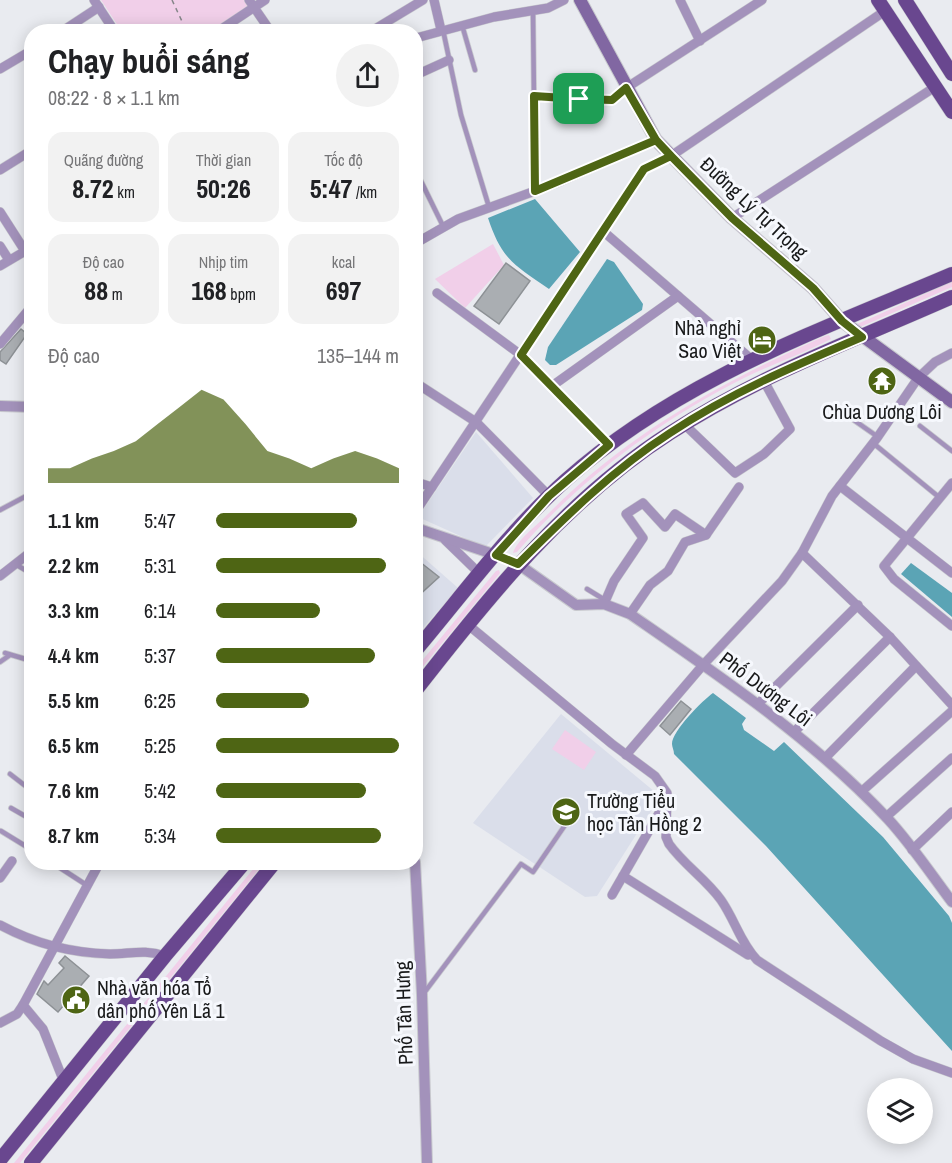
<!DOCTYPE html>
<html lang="vi">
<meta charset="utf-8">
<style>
body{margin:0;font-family:"Archivo Narrow",sans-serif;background:#f2f2f2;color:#202124;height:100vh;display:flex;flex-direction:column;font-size:22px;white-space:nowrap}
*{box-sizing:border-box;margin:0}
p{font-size:20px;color:#757577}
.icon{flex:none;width:33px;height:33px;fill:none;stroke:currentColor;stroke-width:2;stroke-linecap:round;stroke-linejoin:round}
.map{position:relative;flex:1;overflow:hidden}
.details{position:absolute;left:24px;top:24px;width:399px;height:846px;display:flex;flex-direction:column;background:#fff;border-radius:24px;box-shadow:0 3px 15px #0003}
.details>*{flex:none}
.buttons{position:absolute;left:867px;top:1078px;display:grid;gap:12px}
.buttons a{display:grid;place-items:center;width:66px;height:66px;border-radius:50%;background:#fff;box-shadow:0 3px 15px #0003;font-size:30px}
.pin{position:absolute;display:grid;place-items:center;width:51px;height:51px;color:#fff;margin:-26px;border-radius:12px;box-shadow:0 3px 9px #0006}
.round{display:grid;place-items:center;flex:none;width:63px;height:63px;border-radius:32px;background:#f2f2f2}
.overview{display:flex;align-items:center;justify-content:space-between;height:102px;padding:0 24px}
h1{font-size:33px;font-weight:700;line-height:45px}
.metrics{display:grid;grid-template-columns:repeat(3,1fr);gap:9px;height:102px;padding:6px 24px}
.metrics div{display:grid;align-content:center;border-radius:15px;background:#f2f2f2;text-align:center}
.metrics b{font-size:26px;font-weight:700}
.metrics small{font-size:16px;font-weight:400}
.metrics p{font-size:16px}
.chart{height:168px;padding:12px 24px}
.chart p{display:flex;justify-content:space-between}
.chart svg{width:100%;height:108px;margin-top:6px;fill:#4e6514;opacity:.7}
ul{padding:0 24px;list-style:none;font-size:20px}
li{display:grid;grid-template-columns:96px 72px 1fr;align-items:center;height:45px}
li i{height:15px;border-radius:8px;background:#4e6514}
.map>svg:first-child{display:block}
.built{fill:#dadeea}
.green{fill:#f1cfe9}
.water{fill:#5ba4b5}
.building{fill:#aaaeb2;stroke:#8d9195;stroke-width:1.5}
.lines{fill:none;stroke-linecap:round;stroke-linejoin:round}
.service-casing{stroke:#c8c9ce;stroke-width:6}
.minor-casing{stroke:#c8c9ce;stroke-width:10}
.tertiary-casing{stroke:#c8c9ce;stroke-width:12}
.secondary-casing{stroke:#c8c9ce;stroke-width:14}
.primary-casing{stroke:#c8c9ce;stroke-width:15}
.path{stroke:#858689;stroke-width:1.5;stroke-dasharray:4.5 4.5;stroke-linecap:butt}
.service{stroke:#a392bb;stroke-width:4.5}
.minor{stroke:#a392bb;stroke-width:9}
.tertiary{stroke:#a392bb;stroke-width:10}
.secondary{stroke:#8167a2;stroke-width:12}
.primary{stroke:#69478f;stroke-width:14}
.route-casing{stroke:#fff;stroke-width:12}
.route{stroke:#4e6514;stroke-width:8}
.labels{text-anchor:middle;stroke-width:6;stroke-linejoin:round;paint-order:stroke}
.street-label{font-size:20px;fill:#18191a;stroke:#f6f8fd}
.poi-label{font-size:20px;fill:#18191a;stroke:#f6f8fd;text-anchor:start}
</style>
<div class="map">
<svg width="952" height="1163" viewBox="0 0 952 1163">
<rect width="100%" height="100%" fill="#e9ebf0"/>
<g class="built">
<path d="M 476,432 L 533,498 L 485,547 L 418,517 Z"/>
<path d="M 416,551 L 458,588 L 416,636 Z"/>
<path d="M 561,714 L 655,792 L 657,802 L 597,896 L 585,897 L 473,823 Z"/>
</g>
<g class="green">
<path d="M 101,0 L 246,0 L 249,5 L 245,10 L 211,31 L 122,32 Z"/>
<path d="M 493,244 L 504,265 L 465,308 L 435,279 Z"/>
<path d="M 952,282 L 952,287 L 858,328 L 855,325 Z"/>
<path d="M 825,336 L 829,335 L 831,339 C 803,354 772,364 744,378 C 659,421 579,480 517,552 L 513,553 C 517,540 536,526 546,516 C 628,433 720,383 825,336 Z"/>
<path d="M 499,570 L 500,573 L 416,675 L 416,668 L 496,571 Z"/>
<path d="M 565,730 L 596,752 L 584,770 L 552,749 Z"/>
<path d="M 258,863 L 264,863 L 20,1163 L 14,1163 Z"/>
</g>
<g class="water">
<path d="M 535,199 L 580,252 L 549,289 C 514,265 502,260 488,218 Z"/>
<path d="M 607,259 L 614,262 L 643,304 L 642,310 L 556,365 L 550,365 L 545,360 L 548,347 Z"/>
<path d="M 911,563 L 952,593 L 952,617 L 901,574 Z"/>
<path d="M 713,693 L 746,718 L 742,724 L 744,730 L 774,751 L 784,742 L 883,837 L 949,916 L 952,923 L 952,1051 L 766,846 L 674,754 C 674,750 672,747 672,744 C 672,731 703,700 713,693 Z"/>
</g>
<g class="building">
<path d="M 506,263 L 530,281 L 499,324 L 474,306 Z"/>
<path d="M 21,329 L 27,334 L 6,364 L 0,360 L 0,352 Z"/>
<path d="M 420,562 L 439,577 L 416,598 L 416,566 Z"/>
<path d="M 681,701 L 691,709 L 670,735 L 660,726 Z"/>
<path d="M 65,956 L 89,976 L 58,1012 L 37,994 L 44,981 L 48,985 L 64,968 L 59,963 Z"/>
</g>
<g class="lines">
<g class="service-casing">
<g id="service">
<path d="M 533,11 L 535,191"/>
<path d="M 462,25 L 475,70"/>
<path d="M 443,30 L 461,115 L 489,207"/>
<path d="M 416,171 L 443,226"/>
<path d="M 838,409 L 878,437"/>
<path d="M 920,426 L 952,451"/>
<path d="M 873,443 L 940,498"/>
<path d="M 0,510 L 32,493"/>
<path d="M 15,564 L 32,574"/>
<path d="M 587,589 L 605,600"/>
<path d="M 5,653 L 32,661"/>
<path d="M 0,662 L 10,655"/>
<path d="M 10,774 L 32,791"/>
<path d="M 11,808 L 32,820"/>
<path d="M 1,831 L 32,850"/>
<path d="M 51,862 L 88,886"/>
<path d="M 424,993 L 521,864 L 533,872 L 574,812"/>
</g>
</g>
<g class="minor-casing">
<g id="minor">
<path d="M 94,0 L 115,32"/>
<path d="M 249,0 L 271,32"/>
<path d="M 434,0 L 441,30"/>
<path d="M 680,0 L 700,41"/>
<path d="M 61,32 L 99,7"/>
<path d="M 217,32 L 265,0"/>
<path d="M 370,32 L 423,0"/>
<path d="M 416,38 L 494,17 L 548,8 L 564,0"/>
<path d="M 0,69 L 32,50"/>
<path d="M 416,75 L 449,60"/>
<path d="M 534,96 L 612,100 L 626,88 L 762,0"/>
<path d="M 0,170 L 32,150"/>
<path d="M 0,212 L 25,251"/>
<path d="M 732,218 L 935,87"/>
<path d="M 604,232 L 751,359"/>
<path d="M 416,243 L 458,219 L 557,183 L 656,140"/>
<path d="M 0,246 L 9,260"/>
<path d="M 0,266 L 32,247"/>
<path d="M 437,293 L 521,355 L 609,445"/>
<path d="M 0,344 L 32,306"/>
<path d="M 416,383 L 476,422 L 549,496"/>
<path d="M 552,386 L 678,296"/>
<path d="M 684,424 L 735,473 L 764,454 L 790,429 L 764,381"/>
<path d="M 416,482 L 432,487"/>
<path d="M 952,483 L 884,566 L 894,579 L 952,626"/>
<path d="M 840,486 L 952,573"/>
<path d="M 416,511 L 644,169 L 671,156 L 885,11"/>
<path d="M 445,540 L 480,574"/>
<path d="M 802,553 L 890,637 L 952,705"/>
<path d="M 0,576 L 32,551"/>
<path d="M 604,604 L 614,581 L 643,538 L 626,514 L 643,503 L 665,527 L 675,514 L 706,535"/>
<path d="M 630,614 L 650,585 L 668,571 L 685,542 L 706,535 L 739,487"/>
<path d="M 31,624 L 32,623"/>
<path d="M 467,624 L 612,744 L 655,776 L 667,793 L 666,837 L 669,844 C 684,865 706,879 721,900 C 735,920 740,942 757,960 L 881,1041 L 913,1059 L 952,1073"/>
<path d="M 758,704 L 858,605"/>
<path d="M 794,732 L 890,637"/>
<path d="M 626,755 L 703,665 L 782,581 L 802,553 L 832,496 L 877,438 L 918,378 L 935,362 L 952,353"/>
<path d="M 825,758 L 916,666"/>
<path d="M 861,792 L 952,711"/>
<path d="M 886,817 L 952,758"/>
<path d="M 912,850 L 952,812"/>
<path d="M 623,876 L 748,955"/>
<path d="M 0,878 L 12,861"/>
<path d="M 612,895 L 666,801"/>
<path d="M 0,925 C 35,944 70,953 110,954 C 130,954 145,949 165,956"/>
<path d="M 23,1005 L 43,1029 L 64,1082"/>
<path d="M 0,1023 L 17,1014 L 23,1005 L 100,862"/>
</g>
</g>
<g class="tertiary-casing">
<g id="tertiary">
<path d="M 0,406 L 32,407"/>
<path d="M 416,528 L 496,555"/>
<path d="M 518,564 L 576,605 L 604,604 L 630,614 C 721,677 812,738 888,819 C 911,844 931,874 952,902"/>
<path d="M 415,862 L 422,995 L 427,1163"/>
</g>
</g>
<g class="secondary-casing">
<path id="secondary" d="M 580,0 L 656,140 L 732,218 L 813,288 L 842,321 L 952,402"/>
</g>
<g class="primary-casing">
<g id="primary">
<path d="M 878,0 L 952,112"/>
<path d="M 905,0 L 952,74"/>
<path d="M 416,650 C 464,593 510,530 566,480 C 678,380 816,332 952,274"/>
<path d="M 416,690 C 489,596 568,498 670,433 C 758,376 857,339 952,297"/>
<path d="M 0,1160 L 165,956 L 245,862"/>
<path d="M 31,1163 L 275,862"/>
</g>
</g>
<path class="path" d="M 172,0 L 187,32"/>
<use href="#service" class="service"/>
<use href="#minor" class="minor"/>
<use href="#tertiary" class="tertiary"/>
<use href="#secondary" class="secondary"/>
<use href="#primary" class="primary"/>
</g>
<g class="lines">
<g class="route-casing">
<path id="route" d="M 579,99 L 534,96 L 535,191 L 656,140 L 671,156 L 644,169 L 521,355 L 609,445 L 549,496 L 496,555 L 518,564 C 565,517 614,469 670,433 C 730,393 796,365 862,337 L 842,321 L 813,288 L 732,218 L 671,156 L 656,140 L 626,88 L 612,100 L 579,99"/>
</g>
<use href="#route" class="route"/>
</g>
<defs>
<g id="hotel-disc" transform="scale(1.5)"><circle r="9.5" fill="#4e6514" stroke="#f6f8fd"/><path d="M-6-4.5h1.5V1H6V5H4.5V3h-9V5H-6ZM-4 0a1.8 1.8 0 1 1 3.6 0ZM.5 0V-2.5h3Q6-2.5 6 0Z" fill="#fff"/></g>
<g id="temple-disc" transform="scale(1.5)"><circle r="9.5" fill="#4e6514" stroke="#f6f8fd"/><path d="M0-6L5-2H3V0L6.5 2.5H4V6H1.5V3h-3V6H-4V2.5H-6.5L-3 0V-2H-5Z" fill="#fff"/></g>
<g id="school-disc" transform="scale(1.5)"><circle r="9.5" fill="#4e6514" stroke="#f6f8fd"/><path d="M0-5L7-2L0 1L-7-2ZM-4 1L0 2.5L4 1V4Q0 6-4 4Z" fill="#fff"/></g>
<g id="civic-disc" transform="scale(1.5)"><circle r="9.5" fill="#4e6514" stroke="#f6f8fd"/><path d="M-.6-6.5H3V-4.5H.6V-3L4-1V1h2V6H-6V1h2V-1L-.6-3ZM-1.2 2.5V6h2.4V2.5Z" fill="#fff"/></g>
</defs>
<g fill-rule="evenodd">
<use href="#hotel-disc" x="762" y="340"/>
<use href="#temple-disc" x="882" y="381"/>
<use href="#school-disc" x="566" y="812"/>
<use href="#civic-disc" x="76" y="1000"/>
</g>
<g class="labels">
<g class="street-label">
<text transform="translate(754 208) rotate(43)" y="7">Đường Lý Tự Trọng</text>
<text transform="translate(766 689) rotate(37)" y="7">Phố Dương Lôi</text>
<text transform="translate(404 1013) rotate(-92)" y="7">Phố Tân Hưng</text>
</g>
<g class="poi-label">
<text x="741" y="335" text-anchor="end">Nhà nghỉ<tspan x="741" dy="23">Sao Việt</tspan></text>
<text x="882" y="419" text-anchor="middle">Chùa Dương Lôi</text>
<text x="587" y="808">Trường Tiểu<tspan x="587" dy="23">học Tân Hồng 2</tspan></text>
<text x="97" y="995">Nhà văn hóa Tổ<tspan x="97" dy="23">dân phố Yên Lã 1</tspan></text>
</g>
</g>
</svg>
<div class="buttons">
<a><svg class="icon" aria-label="layers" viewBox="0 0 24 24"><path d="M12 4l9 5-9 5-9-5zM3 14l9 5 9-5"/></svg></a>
</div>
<div class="pin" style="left:579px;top:99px;background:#1e9e55"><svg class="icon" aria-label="arrive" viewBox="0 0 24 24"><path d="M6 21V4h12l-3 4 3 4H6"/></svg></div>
<section class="details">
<div class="overview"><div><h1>Chạy buổi sáng</h1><p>08:22 · 8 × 1.1 km</p></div><a class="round"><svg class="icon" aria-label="share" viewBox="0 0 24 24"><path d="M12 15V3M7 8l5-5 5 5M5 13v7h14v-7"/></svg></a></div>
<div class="metrics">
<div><p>Quãng đường</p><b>8.72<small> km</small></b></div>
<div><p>Thời gian</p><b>50:26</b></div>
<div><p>Tốc độ</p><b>5:47<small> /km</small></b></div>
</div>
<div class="metrics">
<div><p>Độ cao</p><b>88<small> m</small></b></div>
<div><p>Nhịp tim</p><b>168<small> bpm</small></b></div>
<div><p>kcal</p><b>697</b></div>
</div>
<div class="chart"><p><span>Độ cao</span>135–144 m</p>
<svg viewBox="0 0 160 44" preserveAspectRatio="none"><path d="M0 44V38L10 38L20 34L30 31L40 27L50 20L60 13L70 6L80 10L90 20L100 31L110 34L120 38L130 34L140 31L150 34L160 38V44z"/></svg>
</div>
<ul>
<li><b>1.1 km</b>5:47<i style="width:77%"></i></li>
<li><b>2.2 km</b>5:31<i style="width:93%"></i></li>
<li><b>3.3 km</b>6:14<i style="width:57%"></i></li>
<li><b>4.4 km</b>5:37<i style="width:87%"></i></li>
<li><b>5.5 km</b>6:25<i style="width:51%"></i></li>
<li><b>6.5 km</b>5:25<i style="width:100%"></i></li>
<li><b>7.6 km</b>5:42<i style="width:82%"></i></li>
<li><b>8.7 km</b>5:34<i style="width:90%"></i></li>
</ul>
</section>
</div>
